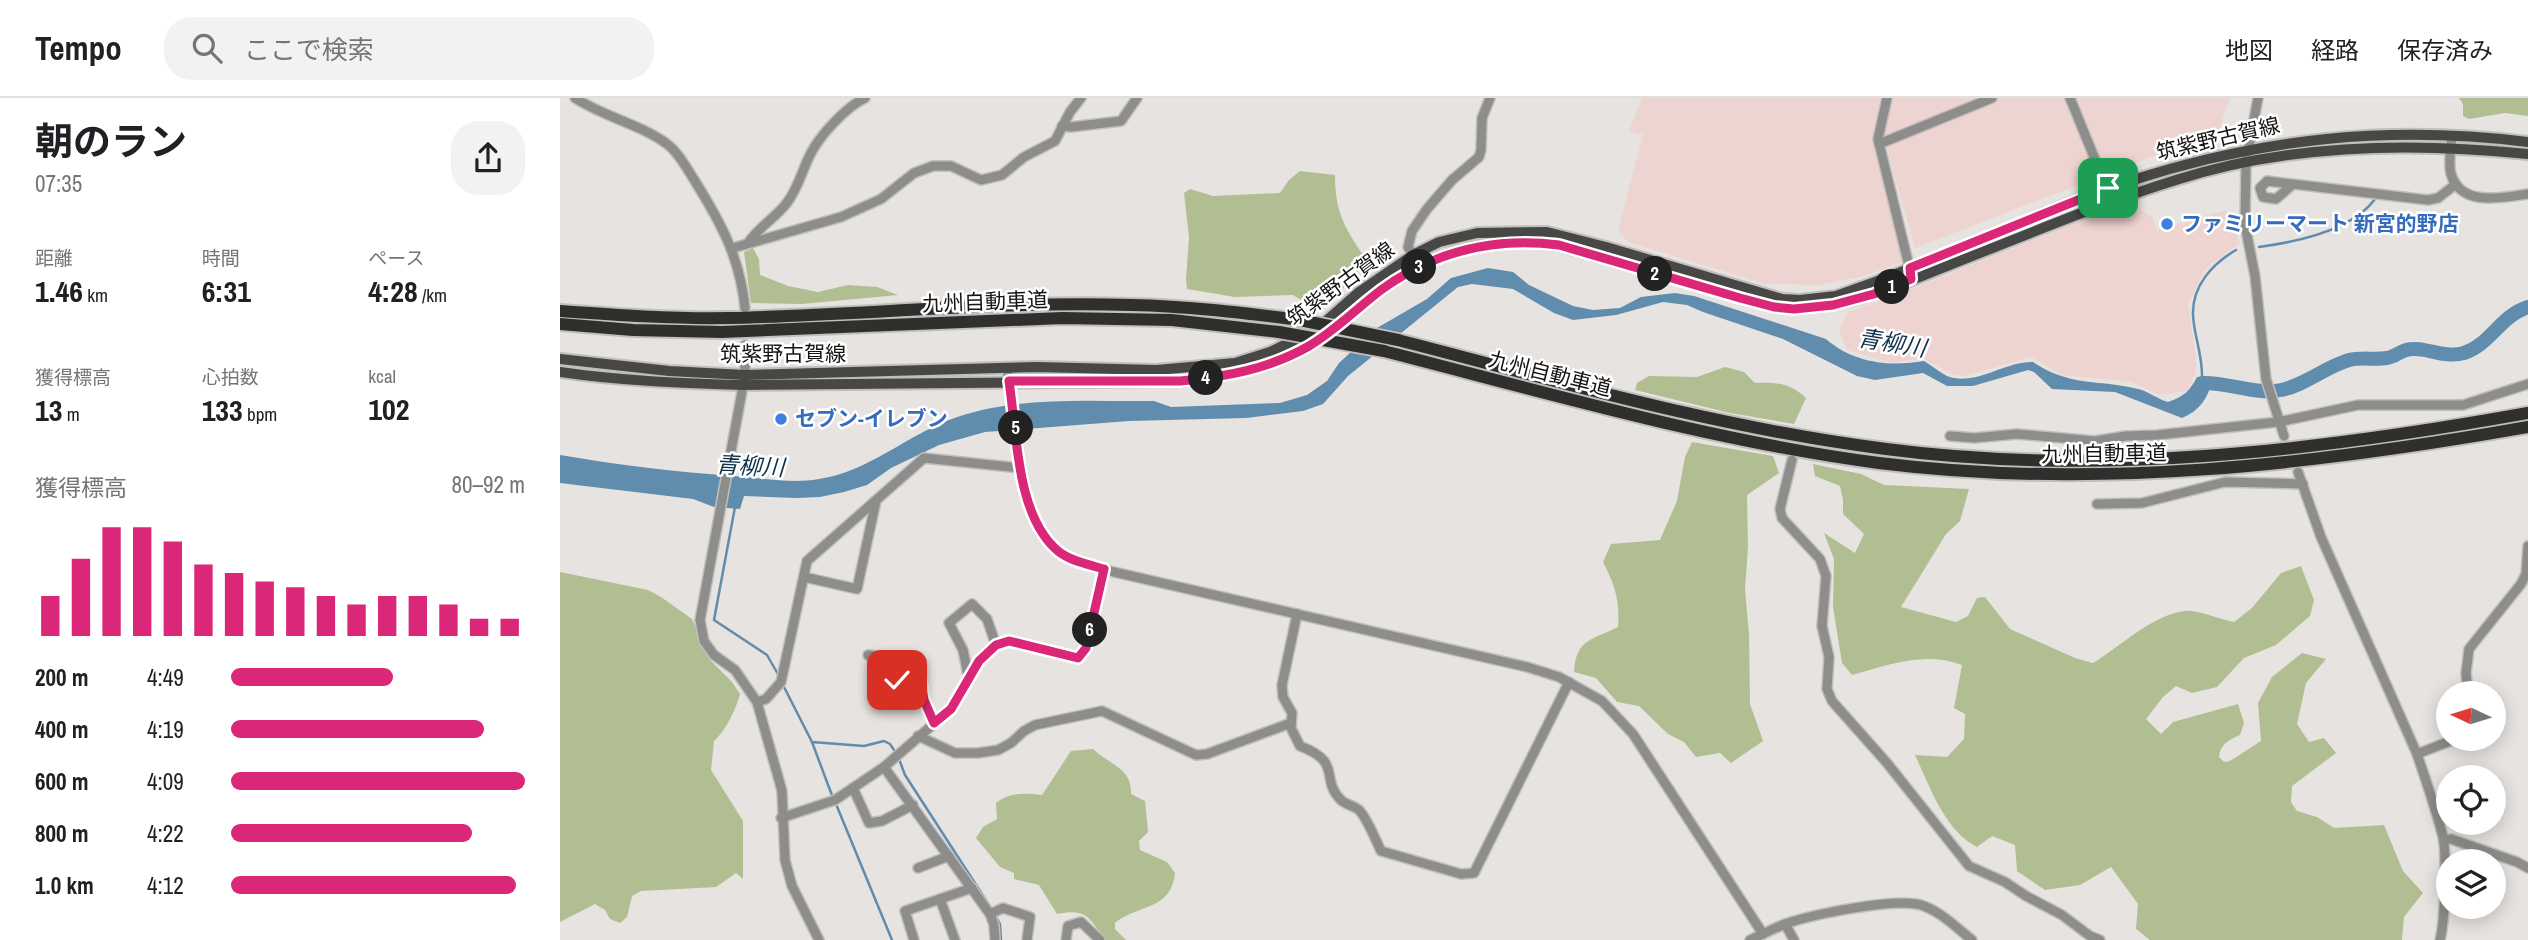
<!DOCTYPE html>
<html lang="ja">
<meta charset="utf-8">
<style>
body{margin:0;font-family:"Archivo Narrow","Noto Sans JP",sans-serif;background:#f2f2f2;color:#202124;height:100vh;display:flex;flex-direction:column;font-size:26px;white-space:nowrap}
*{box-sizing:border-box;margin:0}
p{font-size:23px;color:#757577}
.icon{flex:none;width:38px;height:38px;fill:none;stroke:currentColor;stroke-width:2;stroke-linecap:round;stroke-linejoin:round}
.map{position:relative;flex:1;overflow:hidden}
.drawer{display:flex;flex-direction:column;background:#fff;width:560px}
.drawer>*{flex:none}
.needle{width:46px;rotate:274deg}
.fabs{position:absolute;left:1876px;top:583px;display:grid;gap:14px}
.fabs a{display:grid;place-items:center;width:70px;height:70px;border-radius:50%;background:#fff;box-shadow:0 4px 18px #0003;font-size:35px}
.pin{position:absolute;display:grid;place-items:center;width:60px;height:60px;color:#fff;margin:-30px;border-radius:14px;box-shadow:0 4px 10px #0006}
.km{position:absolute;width:35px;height:35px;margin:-18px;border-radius:50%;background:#222;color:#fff;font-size:19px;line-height:35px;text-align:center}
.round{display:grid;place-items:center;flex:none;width:74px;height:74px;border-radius:28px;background:#f2f2f2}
.head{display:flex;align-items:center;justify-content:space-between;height:119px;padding:0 35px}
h1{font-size:38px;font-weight:700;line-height:52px}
.figures{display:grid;grid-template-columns:repeat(3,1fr);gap:10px;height:119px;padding:7px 35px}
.figures div{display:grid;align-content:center}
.figures b{font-size:30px;font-weight:700}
.figures small{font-size:19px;font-weight:400}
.figures p{font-size:19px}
.chart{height:196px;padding:14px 35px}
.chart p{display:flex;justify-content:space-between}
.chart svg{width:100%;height:126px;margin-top:7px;stroke:#db2777;stroke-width:6}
ul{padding:0 35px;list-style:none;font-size:23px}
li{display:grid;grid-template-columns:112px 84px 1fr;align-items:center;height:52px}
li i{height:18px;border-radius:9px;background:#db2777}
header{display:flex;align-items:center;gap:42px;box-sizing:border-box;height:98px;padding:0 35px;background:#fff;border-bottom:2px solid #e0e0e0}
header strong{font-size:33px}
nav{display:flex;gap:38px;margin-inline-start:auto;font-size:24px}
.search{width:490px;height:63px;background:#f2f2f2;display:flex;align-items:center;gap:18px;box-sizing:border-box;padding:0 24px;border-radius:28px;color:#757577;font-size:26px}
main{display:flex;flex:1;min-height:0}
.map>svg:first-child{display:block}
.industrial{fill:#eed4d0}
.green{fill:#b1be91}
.water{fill:#608cae}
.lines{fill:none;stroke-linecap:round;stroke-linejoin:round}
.stream{stroke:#608cae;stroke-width:2.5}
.river{stroke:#608cae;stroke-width:14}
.minor-casing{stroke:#c1bebb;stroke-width:12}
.major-casing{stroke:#c1bebb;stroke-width:14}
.highway-casing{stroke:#c1bebb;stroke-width:16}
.minor{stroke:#8d8e8c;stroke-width:9}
.major{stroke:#474845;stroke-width:10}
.highway{stroke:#2f302d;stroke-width:12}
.highway-bridge-casing{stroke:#c1bebb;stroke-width:16;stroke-linecap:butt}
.highway-bridge{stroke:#2f302d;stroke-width:12}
.route-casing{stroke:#fff;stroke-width:14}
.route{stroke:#db2777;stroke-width:9}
.shop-dot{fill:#3f7fe0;stroke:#fff;stroke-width:2.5}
.labels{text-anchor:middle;stroke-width:5;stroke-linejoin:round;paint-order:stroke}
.street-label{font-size:21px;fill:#161413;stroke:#fff}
.shop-label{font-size:21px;font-weight:bold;fill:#366cbe;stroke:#fff;text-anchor:start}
.water-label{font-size:23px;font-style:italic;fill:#0f334c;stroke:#fff}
</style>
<header>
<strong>Tempo</strong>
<div class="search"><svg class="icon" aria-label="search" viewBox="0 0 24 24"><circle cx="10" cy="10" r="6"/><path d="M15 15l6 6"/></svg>ここで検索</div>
<nav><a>地図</a><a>経路</a><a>保存済み</a></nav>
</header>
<main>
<section class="drawer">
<div class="head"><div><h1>朝のラン</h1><p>07:35</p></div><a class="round"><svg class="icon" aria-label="share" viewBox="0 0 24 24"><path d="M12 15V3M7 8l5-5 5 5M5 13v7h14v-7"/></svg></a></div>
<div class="figures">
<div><p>距離</p><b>1.46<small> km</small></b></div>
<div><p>時間</p><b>6:31</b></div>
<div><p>ペース</p><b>4:28<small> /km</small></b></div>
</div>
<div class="figures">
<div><p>獲得標高</p><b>13<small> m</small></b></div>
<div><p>心拍数</p><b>133<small> bpm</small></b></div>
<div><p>kcal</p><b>102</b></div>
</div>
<div class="chart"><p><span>獲得標高</span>80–92 m</p>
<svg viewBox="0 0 160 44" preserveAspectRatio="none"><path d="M5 44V30M15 44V17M25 44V6M35 44V6M45 44V11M55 44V19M65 44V22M75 44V25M85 44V27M95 44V30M105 44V33M115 44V30M125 44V30M135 44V33M145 44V38M155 44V38"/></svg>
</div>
<ul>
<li><b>200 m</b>4:49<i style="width:55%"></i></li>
<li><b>400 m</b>4:19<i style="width:86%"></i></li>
<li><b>600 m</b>4:09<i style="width:100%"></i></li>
<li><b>800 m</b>4:22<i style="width:82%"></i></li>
<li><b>1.0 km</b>4:12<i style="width:97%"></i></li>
</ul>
</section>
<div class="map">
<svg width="1968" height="842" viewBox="0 0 1968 842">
<rect width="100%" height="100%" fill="#e7e3e0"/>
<g class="industrial">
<path d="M 1082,0 L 1323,0 L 1315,42 L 1343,164 L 1304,178 L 1260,187 L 1206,186 L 1068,144 L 1058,133 L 1083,37 L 1069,33 Z"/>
<path d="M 1331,0 L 1670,0 L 1653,48 L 1596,57 L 1355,150 L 1323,37 Z"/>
<path d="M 1571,102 L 1581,112 L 1593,119 L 1597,132 L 1667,112 L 1680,145 L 1645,171 L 1628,206 L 1636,259 L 1636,274 L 1627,293 L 1599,297 L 1572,284 L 1502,277 L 1471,259 L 1405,278 L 1392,276 L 1362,260 L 1332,265 L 1287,252 L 1279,232 L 1288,214 L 1337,197 Z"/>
</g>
<g class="green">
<path d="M 1899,0 L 1968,0 L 1968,18 L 1945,15 L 1909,21 L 1903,18 L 1903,6 Z"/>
<path d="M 740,73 L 775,77 C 775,115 785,130 805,160 C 795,184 775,202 749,207 L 733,197 L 675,199 L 627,191 L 626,181 L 629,139 L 624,95 L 630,91 L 653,98 L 720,95 L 729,82 Z"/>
<path d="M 193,150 L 199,161 L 200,177 L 228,188 L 258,194 L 288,187 L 317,189 L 338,197 L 242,206 L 191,205 L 184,154 Z"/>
<path d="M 1165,269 L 1184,274 L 1195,285 C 1216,284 1230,285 1246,300 L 1234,326 L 1170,315 L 1075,292 L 1077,285 L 1089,278 L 1137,279 Z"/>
<path d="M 1132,344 L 1213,358 L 1219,375 L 1187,397 L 1188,448 L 1185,492 L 1189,536 L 1190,606 L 1203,643 L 1171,665 L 1160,655 L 1136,659 L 1124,644 L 1108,636 L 1079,608 L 1057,604 L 1036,580 L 1014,574 C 1016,540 1033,542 1058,529 C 1060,503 1055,487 1043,464 L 1051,446 L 1100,442 L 1117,403 L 1125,359 Z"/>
<path d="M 1253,366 L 1301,376 L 1324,387 L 1409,391 L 1400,423 L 1386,436 L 1341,509 L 1396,524 L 1408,518 L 1417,500 L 1425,499 L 1450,531 L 1515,560 L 1533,565 C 1561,548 1592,517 1625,513 C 1636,511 1662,522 1674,524 L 1692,510 L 1721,475 L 1741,468 L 1754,502 L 1750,518 L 1716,547 L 1684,560 L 1657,589 L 1632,595 L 1616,588 L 1603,599 L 1586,621 L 1601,636 L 1613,624 L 1678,606 L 1684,625 L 1680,637 C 1669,642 1660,646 1659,659 L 1664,664 L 1670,663 L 1701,643 L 1698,605 L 1712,579 L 1742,555 L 1766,561 L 1746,585 L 1737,626 L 1749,644 L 1764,640 L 1776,655 L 1732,688 L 1731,704 L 1737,713 L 1757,719 L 1774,730 L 1824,727 L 1843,773 L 1863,795 L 1844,819 L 1842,842 L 1590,842 L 1576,831 L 1578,806 L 1551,769 L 1520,787 L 1485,792 L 1457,773 L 1455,747 L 1432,738 L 1417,749 C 1385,733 1370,689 1355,657 L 1387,659 L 1404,641 L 1405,616 L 1394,610 L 1402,567 C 1363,553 1330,567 1292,577 L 1282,565 L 1273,509 L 1274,461 L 1264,435 L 1295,455 L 1304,436 L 1283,416 L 1283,402 L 1280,388 L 1255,378 Z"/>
<path d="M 0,474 L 88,492 L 101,499 L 132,521 L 150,562 L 172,584 L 180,596 C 176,611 165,634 154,643 L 151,672 L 183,723 L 183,781 L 176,775 L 156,789 L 81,793 L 72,798 L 67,819 L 60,825 L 50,821 L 45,812 L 35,806 L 0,824 Z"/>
<path d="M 533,651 C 551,668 572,670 571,696 L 585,703 L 588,734 L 579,743 L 580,752 L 607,764 L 615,775 C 611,813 578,806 555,825 L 555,831 L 566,842 L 546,842 C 528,820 528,810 497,816 L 479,787 L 454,781 L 454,775 L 440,769 L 416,740 L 423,729 L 437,721 L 436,705 C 451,694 464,695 482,697 L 511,653 Z"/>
</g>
<path class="water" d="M 928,170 L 953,174 L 969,187 L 1013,208 L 1033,212 L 1060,210 L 1081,199 L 1115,195 L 1134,198 L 1266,241 C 1293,265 1330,269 1364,263 C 1371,267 1379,274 1387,278 C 1415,289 1445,263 1473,264 C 1510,289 1537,281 1578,291 C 1588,293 1597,301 1608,304 C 1623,299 1630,293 1637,279 L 1652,281 C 1649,300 1639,313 1622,320 L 1555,294 L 1492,291 L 1474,274 L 1468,272 L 1413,288 L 1387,288 L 1363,275 L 1315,282 L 1297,278 L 1223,241 L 1143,214 L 1127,207 L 1103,204 L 1056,217 L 1013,222 L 994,215 L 953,191 L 912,186 L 898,189 L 788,278 L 763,306 L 743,313 L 686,320 L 569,323 L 425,334 L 379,347 L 331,370 L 307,387 L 284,394 L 260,399 L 236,400 L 184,398 L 180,411 L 154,409 L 133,401 L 0,385 L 0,357 C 58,367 116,374 174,378 C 203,380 231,386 259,381 C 309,373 343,340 389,322 C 454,297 526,304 594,303 L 611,309 L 720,305 L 747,297 L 767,283 L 779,265 L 817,230 L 867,201 L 891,180 Z"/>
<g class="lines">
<g class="stream">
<path d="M 1699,149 C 1736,144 1792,133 1815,101"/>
<path d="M 1642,281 C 1643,257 1634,239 1633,217 C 1632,188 1652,166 1676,152"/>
<path d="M 175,409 L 154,522 L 207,557 L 219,578"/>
<path d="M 223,587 L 252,644 L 304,648 L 324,643 L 330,646 L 336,655"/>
<path d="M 252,644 L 273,700"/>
<path d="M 339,661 L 345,677 L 431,810"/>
<path d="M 276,706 L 332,842"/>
<path d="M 434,815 L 440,826 L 441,842"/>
</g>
<path class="river" d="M 1640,293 L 1642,285 C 1668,284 1696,297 1721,292 C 1746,287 1765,269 1789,262 C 1801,259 1815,262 1827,260 C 1834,259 1839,254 1846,252 C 1864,247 1882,261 1904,255 C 1931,246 1940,218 1968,209"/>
<g class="minor-casing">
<g id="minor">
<path d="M 15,0 C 44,19 80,26 107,46 C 118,54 126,69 133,80 C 160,123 180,159 185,210"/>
<path d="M 1327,0 L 1318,41 L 1351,176"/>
<path d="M 1510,0 L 1552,103"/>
<path d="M 1698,0 L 1686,64 L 1685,127 L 1695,178 L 1706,281 L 1724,338"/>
<path d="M 502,28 L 511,29 L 561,23 L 577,0"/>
<path d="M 1892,38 C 1891,49 1888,65 1891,76 C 1901,110 1943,99 1968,96"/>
<path d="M 1319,46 L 1432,0"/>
<path d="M 1733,86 L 1716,101 L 1703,99 L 1700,90 L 1707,83 L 1868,102 L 1878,100 L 1896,86"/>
<path d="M 188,145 C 200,128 215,120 226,106 C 237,93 242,73 250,57 C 259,38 286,9 305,0"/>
<path d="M 173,150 L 281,119 L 321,101 L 354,75 L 373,68 L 391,68 L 421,82 L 442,77 L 464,59 L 495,43 L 510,14 L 521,0"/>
<path d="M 853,157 L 848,149 L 852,133 L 867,111 L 892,82 L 919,59 L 921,52 L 922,20 L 930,0"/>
<path d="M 185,247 L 185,277 L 140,522 L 144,543 L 154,557 L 175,572 L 197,604 L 222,693 L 225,762 L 232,788 L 259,842"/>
<path d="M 447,270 L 461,370 L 470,412 L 481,435 L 500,455 L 527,467 L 554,474 L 967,569 L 999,579 L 1042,603 L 1073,636 L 1203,836"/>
<path d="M 1390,338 L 1414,340 L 1457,336 L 1535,343 L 1566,338 L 1597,337 L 1718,324 L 1798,307 L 1903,307 L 1968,286"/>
<path d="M 1232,362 L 1220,411 L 1222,420 L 1260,461 L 1266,478 L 1262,528 L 1269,559 L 1267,591 L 1272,603 L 1327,665 L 1409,768 L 1445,784 L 1466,798 L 1502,817 L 1530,838 L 1540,842"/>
<path d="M 1738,374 L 1761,439 L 1857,656 C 1866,683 1876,711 1883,739 C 1887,759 1885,822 1880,842"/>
<path d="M 1537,406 L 1582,405 L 1665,384 L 1743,386"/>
<path d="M 244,479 L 297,491 L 316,403"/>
<path d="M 737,516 L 722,587 L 723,599 L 732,615 L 731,630 L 740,648 C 784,665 759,680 781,702 C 786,707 796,708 800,713 C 809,724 815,741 821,753 L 901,776 L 914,775 L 1009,584"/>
<path d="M 308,557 L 358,565 L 364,602 L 374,625"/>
<path d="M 337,582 L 338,562"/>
<path d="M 409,582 L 403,552 L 389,525 L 412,506 L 427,521 L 436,547"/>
<path d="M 314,584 L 316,558"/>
<path d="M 1908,595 L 1906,575 L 1909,551 L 1961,486 L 1966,476 L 1968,448"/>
<path d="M 197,604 L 206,601 L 221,584 L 247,463 L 364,360 L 461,370"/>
<path d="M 358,638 L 395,655 L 418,655 L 438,652 L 451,645 L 464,633 L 475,627 L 542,613 L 636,657 L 647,656 L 731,625"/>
<path d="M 1857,656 L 1898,640"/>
<path d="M 324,669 L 430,816 L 434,827 L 435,842"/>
<path d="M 293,690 L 309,725 L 322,723 L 353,707"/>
<path d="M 221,720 L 275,702 L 324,669 L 391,611 L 419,563 L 436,547 L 449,543 L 518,560 L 526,550 L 544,471"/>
<path d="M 1884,742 L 1891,741 L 1957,764 L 1968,770"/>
<path d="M 358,770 L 389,758"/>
<path d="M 380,801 L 395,842"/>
<path d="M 430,816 L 443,810 L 470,819 L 467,842"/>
<path d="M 1225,826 L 1234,842"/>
<path d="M 354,842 L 345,813 L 412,790"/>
<path d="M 506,842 L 508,828 L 521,824 L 540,842"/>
<path d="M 1190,842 C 1201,837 1213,831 1225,826 C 1251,817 1339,798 1364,808 C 1382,815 1397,830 1412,842"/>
</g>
</g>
<g class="major-casing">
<g id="major">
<path d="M 0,261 L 109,273 L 185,277 L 477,269 L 597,272 L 675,265 L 710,254 L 757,231 L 799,194 L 853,157 L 879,144 L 917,135 L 987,134 L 1046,149 L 1222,201 L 1240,202 L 1276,198 L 1318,183 C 1356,168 1394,154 1432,138 C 1477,119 1522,98 1570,83 C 1703,40 1829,27 1968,44"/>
<path d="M 0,274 C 61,283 121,285 183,287 L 620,283 C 665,279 709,271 749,248 C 776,232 796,211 821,192 C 874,154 934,138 998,147 L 1214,209 C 1282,217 1345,184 1407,160 C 1476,133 1545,104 1616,82 C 1727,46 1852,44 1968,56"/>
</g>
</g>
<g class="highway-casing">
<g id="highway">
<path d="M 0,213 C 56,217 113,221 169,220 C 303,217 437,203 571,207 C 628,208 684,215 740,222"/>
<path d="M 0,226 L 73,232 L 162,234 L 502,220 L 612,222 L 719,234"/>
<path d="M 838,242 C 1000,284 1160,330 1326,351 C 1540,379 1757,353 1968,315"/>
<path d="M 824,253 C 988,295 1151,343 1319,365 C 1536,392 1753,367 1968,329"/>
</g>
</g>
<use href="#minor" class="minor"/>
<use href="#major" class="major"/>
<use href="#highway" class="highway"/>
<g class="highway-bridge-casing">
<g id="highway-bridge">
<path d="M 740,222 L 838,242"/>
<path d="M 719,234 L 824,253"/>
</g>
</g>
<use href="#highway-bridge" class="highway-bridge"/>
</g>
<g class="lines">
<g class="route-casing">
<path id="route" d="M 337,582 L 338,562 L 358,565 L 364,602 L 374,625 L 391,611 L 419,563 L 436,547 L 449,543 L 518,560 L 526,550 L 544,471 C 530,467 510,463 498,453 C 456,418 457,335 449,283 L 620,283 C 665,279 709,271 749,248 C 776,232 796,211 821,192 C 873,154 934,139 999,147 L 1180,200 L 1214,209 L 1234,211 L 1273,207 L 1314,196 L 1351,181 L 1350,170 L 1548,90"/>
</g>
<use href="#route" class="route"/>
</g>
<g class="shop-dot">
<circle cx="1607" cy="126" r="7"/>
<circle cx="221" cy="321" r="7"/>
</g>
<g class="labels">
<g class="street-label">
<text transform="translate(1658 41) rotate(-13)" y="7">筑紫野古賀線</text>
<text transform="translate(781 186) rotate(-36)" y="7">筑紫野古賀線</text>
<text transform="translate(425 204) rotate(-2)" y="7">九州自動車道</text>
<text x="223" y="263">筑紫野古賀線</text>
<text transform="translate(990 276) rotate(14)" y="7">九州自動車道</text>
<text transform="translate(1544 356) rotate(-1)" y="7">九州自動車道</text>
</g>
<g class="shop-label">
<text x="1621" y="133">ファミリーマート 新宮的野店</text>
<text x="235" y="328">セブン-イレブン</text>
</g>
<g class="water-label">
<text transform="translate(1332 245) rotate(9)" y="8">青柳川</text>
<text transform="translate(190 368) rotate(3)" y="8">青柳川</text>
</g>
</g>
</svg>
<div class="fabs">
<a><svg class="needle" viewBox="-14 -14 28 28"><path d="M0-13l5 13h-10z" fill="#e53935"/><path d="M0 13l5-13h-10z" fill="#757577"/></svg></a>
<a><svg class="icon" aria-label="locate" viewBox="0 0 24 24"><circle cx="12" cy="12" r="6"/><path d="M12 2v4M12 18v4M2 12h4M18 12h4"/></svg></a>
<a><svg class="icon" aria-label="layers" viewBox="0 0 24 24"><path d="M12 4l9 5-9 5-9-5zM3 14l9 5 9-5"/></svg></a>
</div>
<div class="pin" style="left:1548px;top:90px;background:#1e9e55"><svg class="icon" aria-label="arrive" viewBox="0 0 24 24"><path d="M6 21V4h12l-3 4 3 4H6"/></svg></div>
<div class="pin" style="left:337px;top:582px;background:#d93025"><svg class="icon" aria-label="check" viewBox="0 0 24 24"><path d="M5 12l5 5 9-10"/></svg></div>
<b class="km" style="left:1332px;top:189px">1</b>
<b class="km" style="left:1095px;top:176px">2</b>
<b class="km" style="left:859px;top:169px">3</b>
<b class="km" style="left:646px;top:280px">4</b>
<b class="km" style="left:456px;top:330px">5</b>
<b class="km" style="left:530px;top:532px">6</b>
</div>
</main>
